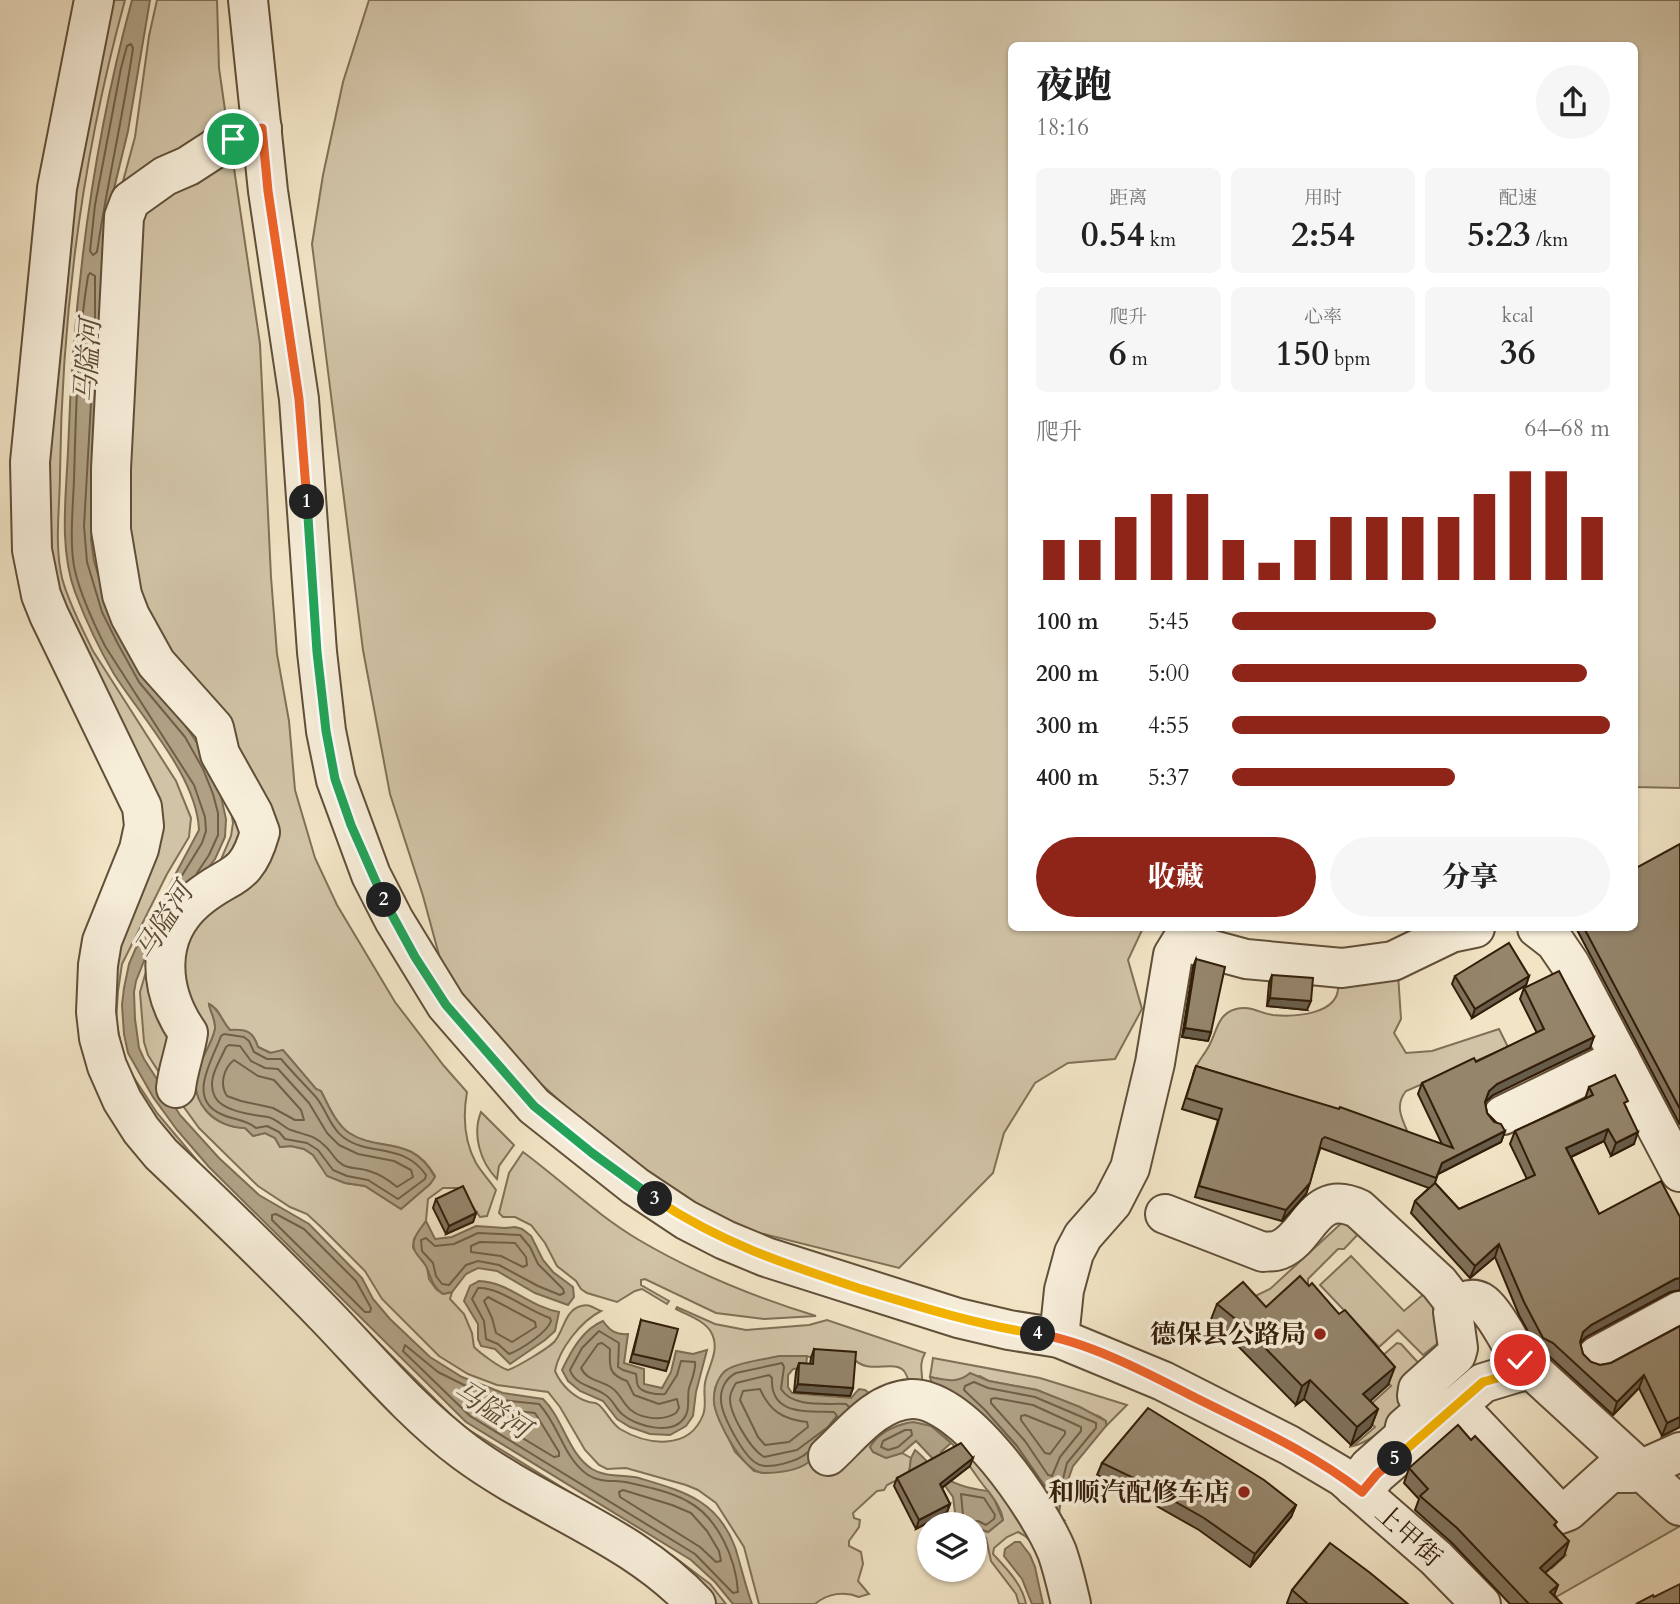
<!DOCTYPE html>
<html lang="zh">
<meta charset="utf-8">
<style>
body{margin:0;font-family:Cardo,"Noto Serif SC",serif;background:#f6f6f6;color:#222;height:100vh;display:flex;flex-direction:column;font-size:26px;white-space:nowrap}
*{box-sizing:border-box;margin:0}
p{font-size:23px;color:#767676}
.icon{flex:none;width:38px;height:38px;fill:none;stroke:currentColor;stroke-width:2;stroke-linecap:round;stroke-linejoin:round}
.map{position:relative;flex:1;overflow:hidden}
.panel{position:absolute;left:1008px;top:42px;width:630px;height:889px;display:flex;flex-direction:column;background:#fff;border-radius:10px;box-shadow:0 2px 5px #0004}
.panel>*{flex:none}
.tools{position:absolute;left:917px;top:1512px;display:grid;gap:14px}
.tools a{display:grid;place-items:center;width:70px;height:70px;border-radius:50%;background:#fff;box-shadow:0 2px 5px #0004;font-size:35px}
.pin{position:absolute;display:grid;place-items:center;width:60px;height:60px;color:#fff;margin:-30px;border:4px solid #fff;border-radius:50%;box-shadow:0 2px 7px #0007}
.km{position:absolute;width:35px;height:35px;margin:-18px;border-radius:50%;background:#222;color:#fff;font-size:19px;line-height:35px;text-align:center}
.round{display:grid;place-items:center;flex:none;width:74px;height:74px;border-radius:37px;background:#f6f6f6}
.overview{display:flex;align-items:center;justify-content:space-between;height:119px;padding:0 28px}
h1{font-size:38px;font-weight:800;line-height:52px}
.figures{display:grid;grid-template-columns:repeat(3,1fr);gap:10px;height:119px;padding:7px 28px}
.figures div{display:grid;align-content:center;border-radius:10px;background:#f6f6f6;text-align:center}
.figures b{font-size:35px;font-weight:800}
.figures small{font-size:19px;font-weight:400}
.figures p{font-size:19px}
.chart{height:196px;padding:14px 28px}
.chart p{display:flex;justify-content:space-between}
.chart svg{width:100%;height:126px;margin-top:7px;stroke:#8f2418;stroke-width:6}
.action{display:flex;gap:14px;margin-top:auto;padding:14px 28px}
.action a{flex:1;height:80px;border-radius:42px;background:#8f2418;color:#fff;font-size:28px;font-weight:800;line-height:80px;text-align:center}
.action a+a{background:#f6f6f6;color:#222}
ul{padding:0 28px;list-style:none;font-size:23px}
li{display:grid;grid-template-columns:112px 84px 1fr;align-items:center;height:52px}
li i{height:18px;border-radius:9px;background:#8f2418}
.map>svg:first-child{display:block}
.green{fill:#d1c3a6;stroke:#817057;stroke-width:2;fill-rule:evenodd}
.water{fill:#b0a185;stroke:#7d6c53;stroke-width:2}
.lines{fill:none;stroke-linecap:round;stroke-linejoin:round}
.shore{stroke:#705f46;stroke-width:2}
.minor-casing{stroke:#614f38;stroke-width:42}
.minor{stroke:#f7eeda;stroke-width:38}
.wall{fill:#80725c;stroke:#311d08;stroke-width:2}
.shaded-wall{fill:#685d4b;stroke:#311d08;stroke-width:2}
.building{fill:#95856b;stroke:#311d08;stroke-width:2}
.split-1-casing{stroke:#fff;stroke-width:14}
.split-2-casing{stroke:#fff;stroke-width:14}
.split-3-casing{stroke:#fff;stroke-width:14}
.split-4-casing{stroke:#fff;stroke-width:14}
.split-5-casing{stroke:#fff;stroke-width:14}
.split-6-casing{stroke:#fff;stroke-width:14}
.split-1{stroke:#f0652b;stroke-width:9}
.split-2{stroke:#22a559;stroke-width:9}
.split-3{stroke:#22a559;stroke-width:9}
.split-4{stroke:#f5b400;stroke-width:9}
.split-5{stroke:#f0652b;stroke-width:9}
.split-6{stroke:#f5b400;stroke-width:9}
.poi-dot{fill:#8f2418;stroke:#f7eeda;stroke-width:2.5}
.labels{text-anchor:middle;stroke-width:7;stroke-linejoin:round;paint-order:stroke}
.poi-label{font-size:26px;font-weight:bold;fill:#311d08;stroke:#f7eeda;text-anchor:end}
.street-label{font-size:26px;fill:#311d08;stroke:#f7eeda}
.water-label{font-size:28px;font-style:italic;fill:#5d4b34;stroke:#f7eeda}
</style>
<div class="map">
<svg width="1680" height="1604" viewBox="0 0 1680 1604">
<rect width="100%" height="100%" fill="#f2e5c6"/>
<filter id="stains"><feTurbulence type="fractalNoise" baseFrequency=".00286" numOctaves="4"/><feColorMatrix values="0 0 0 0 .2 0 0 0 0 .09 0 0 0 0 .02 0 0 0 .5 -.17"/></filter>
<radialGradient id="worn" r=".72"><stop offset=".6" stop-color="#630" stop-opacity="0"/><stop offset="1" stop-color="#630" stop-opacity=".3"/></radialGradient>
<g class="green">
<path d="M 102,0 L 125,0 C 83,153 62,313 60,472 C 60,507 54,544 62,578 C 69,604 82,628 93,651 L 176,781 L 191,818 L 189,837 L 167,874 L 122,964 L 118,991 L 116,1021 L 125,1064 L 157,1113 L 205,1170 L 461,1425 L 673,1556 L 710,1584 L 726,1604 L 711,1604 L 478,1447 L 130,1098 L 106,977 L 148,860 L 63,622 L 42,524 L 87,82 Z"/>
<path d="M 157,0 L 217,0 L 219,68 L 228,131 L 225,138 C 196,157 134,183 121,213 L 106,527 L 117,591 L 128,619 L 152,662 L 210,730 L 215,753 L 251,816 L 254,829 L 251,846 L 241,865 L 200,893 L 187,905 L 179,914 L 164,942 L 161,974 L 163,987 L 169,1008 L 183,1031 L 180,1052 L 172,1077 L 174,1092 L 178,1092 L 180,1087 L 191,1035 C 184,1017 174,1007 170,986 C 164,954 177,921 202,900 C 226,881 264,871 263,833 C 262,807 233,777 223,752 C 219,742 221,732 215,722 L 159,661 L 125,592 L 120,566 L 114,530 L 115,470 L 126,227 L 127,216 L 136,200 L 170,177 L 228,146 L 231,148 L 260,344 L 271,577 L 277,654 L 289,721 L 295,790 L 315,858 L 337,905 L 395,1002 L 444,1066 L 467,1092 C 463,1115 464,1141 476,1163 C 482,1173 490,1181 496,1190 L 487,1216 L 480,1217 L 460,1188 L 443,1188 L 428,1199 L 426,1221 L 414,1239 L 413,1248 L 427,1267 L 429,1279 L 436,1289 L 443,1294 L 452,1292 L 450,1299 L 464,1314 L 472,1333 L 474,1347 C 480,1353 500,1368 508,1370 C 517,1367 549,1348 555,1341 C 564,1330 565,1310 581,1306 C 590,1303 594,1309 601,1311 C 581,1321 559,1349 555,1371 C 561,1385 574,1398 589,1402 C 596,1404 593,1401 599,1405 C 607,1412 611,1423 620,1429 C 647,1445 689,1451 703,1415 C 707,1405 703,1394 705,1383 C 708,1366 721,1350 711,1332 C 704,1320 687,1315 676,1309 L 677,1307 L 715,1324 L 746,1330 L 809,1325 L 827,1320 L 925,1353 C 917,1367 925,1376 921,1388 L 912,1392 C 910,1386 908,1376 904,1371 C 893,1359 868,1376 853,1358 L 780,1356 L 733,1367 L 725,1371 L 715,1388 L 714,1403 L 717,1414 L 735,1452 L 754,1471 L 764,1473 L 799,1467 L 830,1445 L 822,1458 L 829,1463 C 855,1448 875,1413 908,1410 C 924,1409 946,1416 958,1427 C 984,1450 1014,1488 1030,1519 C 1045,1546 1052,1575 1061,1604 L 1052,1604 C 1046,1579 1044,1543 1018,1532 L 1007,1537 L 994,1548 L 993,1554 C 1007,1569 1022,1584 1026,1604 L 1019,1604 L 1016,1594 L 991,1561 L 986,1538 L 975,1535 L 975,1527 L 988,1532 L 1003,1520 C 1001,1504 987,1491 978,1478 C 959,1451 934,1410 895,1427 C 884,1431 876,1437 870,1447 L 873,1452 L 886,1458 L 902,1453 L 911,1458 L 909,1474 L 887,1485 L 884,1490 L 877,1491 L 853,1513 L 854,1518 L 860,1520 L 859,1527 L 849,1541 L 849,1546 L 861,1552 L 863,1564 L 858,1581 L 869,1594 L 859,1597 C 845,1591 828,1593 815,1604 L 759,1604 L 744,1547 L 716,1503 L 698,1490 L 686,1485 L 626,1468 L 607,1469 L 599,1465 L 585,1450 L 560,1407 L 548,1392 L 497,1385 L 468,1374 L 439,1356 L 382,1299 L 365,1271 L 321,1227 L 307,1214 L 290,1207 L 258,1186 L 199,1128 L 160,1074 L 148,1055 L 144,1042 L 140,992 L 153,948 L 172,917 L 220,862 L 231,836 L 233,823 L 229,797 L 204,743 L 157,687 L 115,612 L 98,549 L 111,249 L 119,196 L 135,137 L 149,36 ZM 209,1004 C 219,1008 222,1022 230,1030 C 246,1030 253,1031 258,1047 L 271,1053 L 283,1050 L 316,1089 L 321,1091 C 328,1105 336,1124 349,1133 C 380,1153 411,1134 435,1176 L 430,1184 L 401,1209 L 365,1186 L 345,1183 L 328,1176 L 313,1155 L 304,1149 L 291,1146 L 280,1147 L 275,1138 L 265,1133 L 253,1136 L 245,1128 C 215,1128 188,1102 198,1070 C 202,1056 212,1044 215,1029 C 216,1019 210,1012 209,1004 Z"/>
<path d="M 369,0 L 1680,0 L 1680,788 L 1635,787 L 1634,46 L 1012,46 L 1012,928 L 1143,928 L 1128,960 L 1142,1009 L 1115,1059 L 1068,1063 L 1035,1083 L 1004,1133 L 993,1173 L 899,1268 L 728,1225 L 657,1182 L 592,1130 L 521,1066 L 477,1021 L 442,966 L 423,896 L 390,794 L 363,650 L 312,244 L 323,175 L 343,82 Z"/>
<path d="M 1398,974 L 1401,1019 L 1394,1033 L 1406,1053 L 1432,1051 L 1499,1029 L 1508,1047 L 1406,1091 C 1394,1106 1402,1119 1409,1135 L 1193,1074 C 1196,1063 1203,1057 1209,1046 C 1217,1032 1217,1014 1236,1009 C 1250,1005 1259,1013 1273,1015 C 1294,1017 1341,1015 1338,984 Z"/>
<path d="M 481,1112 L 514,1145 L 499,1166 L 497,1179 C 480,1162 472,1134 481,1112 Z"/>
<path d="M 523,1152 C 562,1181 597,1215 639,1240 C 695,1273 754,1297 816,1316 L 764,1319 L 716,1313 L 645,1279 L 641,1280 L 641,1285 L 669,1301 L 667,1304 L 642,1289 L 635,1291 L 617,1302 L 587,1293 L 581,1289 L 576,1281 L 557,1266 L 545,1243 L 531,1225 L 515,1217 L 503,1217 L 499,1213 L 509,1173 Z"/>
<path d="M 1347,1218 L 1364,1228 L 1344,1249 L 1338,1249 L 1308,1279 L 1308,1286 L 1288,1318 L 1249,1299 L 1270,1289 Z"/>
<path d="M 1351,1256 L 1404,1311 L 1432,1287 L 1443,1339 L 1423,1355 L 1398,1330 L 1379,1347 L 1320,1285 Z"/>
<path d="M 1341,1327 L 1381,1357 L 1397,1343 L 1401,1344 L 1425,1370 C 1422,1379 1420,1393 1414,1401 C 1405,1415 1369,1443 1353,1446 L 1375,1427 L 1361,1413 L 1391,1386 Z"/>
<path d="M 933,1358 L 1040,1378 L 1127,1405 L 1106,1426 L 1106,1421 L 1100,1417 L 1037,1390 L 989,1381 L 980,1376 L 952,1382 L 930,1377 Z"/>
<path d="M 1614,1478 L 1680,1518 L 1680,1526 L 1556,1597 L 1529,1562 L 1538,1553 L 1552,1568 L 1566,1555 L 1552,1540 Z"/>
</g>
<g class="water">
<path d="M 132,0 L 150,0 L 128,131 L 112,197 L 98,378 L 91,540 L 94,561 L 109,610 L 145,678 L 185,725 L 197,743 L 220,792 L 226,819 L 225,837 L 215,859 L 152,941 L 136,981 L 134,992 L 135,1019 L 139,1048 L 144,1059 L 180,1115 L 219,1158 L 259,1195 L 309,1224 L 362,1278 L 373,1299 L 390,1319 L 430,1357 L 462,1377 L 503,1393 L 543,1399 C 563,1418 568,1454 592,1469 C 606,1478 624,1474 639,1478 C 682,1491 717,1499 735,1547 C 741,1566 745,1585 752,1604 L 733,1604 L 715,1582 L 691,1560 L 466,1422 L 209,1167 L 177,1130 L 153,1097 L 128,1053 L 124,1034 L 122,1005 L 124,988 L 129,964 L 135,950 L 199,830 C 197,777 142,718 114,674 C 98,647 86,621 75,592 C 59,548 66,497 68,451 C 73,298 92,147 132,0 Z"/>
<path d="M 209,1004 C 219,1008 222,1022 230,1030 C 246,1029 253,1031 258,1047 L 270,1053 L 283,1050 L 316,1089 L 321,1091 C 328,1105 336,1124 349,1133 C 380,1153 411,1134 435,1177 L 430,1184 L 401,1209 L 365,1186 L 345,1183 L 327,1176 L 313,1155 L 304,1149 L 291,1146 L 280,1147 L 275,1138 L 265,1133 L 253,1136 L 245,1128 C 215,1128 188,1102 198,1070 C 202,1056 212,1044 215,1029 C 216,1019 210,1012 209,1004 Z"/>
<path d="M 426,1221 L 435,1239 L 452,1237 L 476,1226 L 505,1228 L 515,1227 L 522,1229 L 531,1236 L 543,1260 L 553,1272 L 573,1287 L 574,1297 L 568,1305 L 535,1293 L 497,1271 L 478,1268 L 466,1274 L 452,1292 L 443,1294 C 430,1284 432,1278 426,1266 C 421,1257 411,1252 414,1241 C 415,1234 422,1227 426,1221 Z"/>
<path d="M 479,1281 C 509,1282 530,1307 559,1312 L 555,1331 L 545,1340 L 510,1364 L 495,1349 L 481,1346 L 478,1339 L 478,1324 L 464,1301 L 470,1286 Z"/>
<path d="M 603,1321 C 610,1331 616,1335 628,1334 L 624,1363 L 644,1369 L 644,1384 L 662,1388 L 671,1372 L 676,1351 L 693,1354 L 707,1350 L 696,1392 L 693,1416 L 686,1426 L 670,1435 L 650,1434 L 630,1427 L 617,1419 L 603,1401 L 580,1391 L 568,1381 L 562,1370 C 571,1351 583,1329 603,1321 Z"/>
<path d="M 780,1356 L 807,1356 L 806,1368 L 793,1369 L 788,1375 L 788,1387 L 792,1393 L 851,1398 L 859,1389 L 865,1390 L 879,1401 C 857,1420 829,1448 806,1464 C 795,1471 776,1473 764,1473 C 744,1473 715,1420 714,1402 C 713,1392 717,1379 724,1372 C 733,1363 766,1359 780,1356 Z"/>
<path d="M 970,1373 L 989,1381 L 1037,1390 L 1080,1407 L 1106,1421 L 1106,1426 L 1073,1466 L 1068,1480 L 1068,1489 L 1060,1506 L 1059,1515 L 1064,1520 L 1058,1520 L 980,1415 C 967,1400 952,1387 932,1385 L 930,1377 C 945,1380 958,1384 970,1373 Z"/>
<path d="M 913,1422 L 931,1426 L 951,1443 L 941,1452 L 944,1457 L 937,1463 L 916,1441 L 902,1453 L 886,1458 L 873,1452 L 870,1447 C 879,1432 896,1425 913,1422 Z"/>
<path d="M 915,1450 C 924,1457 931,1467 940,1474 C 953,1485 971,1489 988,1491 L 995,1501 L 1003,1520 L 988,1532 L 975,1527 L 975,1524 L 956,1520 L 953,1497 L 940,1479 L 909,1474 L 911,1458 Z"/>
<path d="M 1015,1542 L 1020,1542 L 1030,1555 L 1035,1567 L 1043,1604 L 1032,1604 L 1022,1579 L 1004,1556 L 1005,1549 Z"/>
</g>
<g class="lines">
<g class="shore">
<path d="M 131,44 L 133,48 C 123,117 107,184 97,252 L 93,255 L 90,251 L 95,205 L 121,68 L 127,46 Z"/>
<path d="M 179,888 L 178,882 L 202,843 L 206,831 L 205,817 L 194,785 L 105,646 C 93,622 81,596 75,571 C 69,545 73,507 74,480 C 76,412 77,343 88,276 L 90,273 L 95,276 L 95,333 L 84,526 L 87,562 L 102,612 L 118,644 L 139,682 L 185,737 L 203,769 L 213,794 L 218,813 L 218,835 L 209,855 L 197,873"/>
<path d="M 224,1034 L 244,1037 L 249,1041 L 254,1052 L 267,1059 L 281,1059 C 292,1072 304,1084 315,1096 C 326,1108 329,1126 343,1137 C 369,1157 403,1142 426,1175 L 425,1179 L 398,1199 L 368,1180 L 347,1176 L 333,1170 L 318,1150 L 307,1143 L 285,1139 L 279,1132 L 267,1126 L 256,1128 C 246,1119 233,1120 221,1114 C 186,1099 213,1059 221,1036 Z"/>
<path d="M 229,1045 L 240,1046 L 251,1061 L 265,1068 L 278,1069 L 309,1103 L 327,1133 L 339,1145 L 358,1154 L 394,1161 L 411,1170 L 413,1177 L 397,1187 C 390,1181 379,1174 369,1171 C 359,1167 347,1170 339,1162 C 334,1158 330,1150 325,1146 C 315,1135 304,1135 291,1130 C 284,1128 277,1119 268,1117 C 254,1115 223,1112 215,1097 C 206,1080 219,1063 226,1047 Z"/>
<path d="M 234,1060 L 258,1076 L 274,1080 L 301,1110 L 304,1120 L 295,1120 L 273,1108 L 241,1101 L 227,1096 C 219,1084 224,1068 234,1060 Z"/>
<path d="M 276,1214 L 304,1229 L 356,1281 L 371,1308 L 370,1312 L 365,1312 L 272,1220 L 272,1215 Z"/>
<path d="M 478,1233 L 520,1235 L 530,1247 L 538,1264 L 563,1289 L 564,1293 L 560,1295 L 538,1286 L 499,1265 L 478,1261 L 466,1265 L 449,1285 L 442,1284 L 436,1276 L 433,1263 L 422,1251 L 421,1240 L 426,1238 L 435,1246 L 454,1244 Z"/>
<path d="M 480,1242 L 515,1243 L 526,1257 L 527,1265 L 523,1267 L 501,1256 L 471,1252 L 471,1246 Z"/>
<path d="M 478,1288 C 498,1286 528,1311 550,1318 L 551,1321 C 547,1333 520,1350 509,1354 L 498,1344 L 486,1339 L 484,1321 L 472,1299 Z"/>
<path d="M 488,1297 L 535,1322 L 536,1327 L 512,1342 L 496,1333 L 492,1318 L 484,1301 Z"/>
<path d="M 599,1331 L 619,1343 L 618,1367 L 623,1370 L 636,1374 C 637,1378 636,1382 638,1386 C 642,1393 658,1395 665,1394 L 677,1375 L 681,1361 L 695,1362 C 696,1370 692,1379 689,1388 C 687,1396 690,1407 686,1415 C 675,1437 637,1427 622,1414 C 615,1408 613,1399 604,1394 C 592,1386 575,1385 570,1370 L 582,1348 Z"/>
<path d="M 602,1343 L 610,1349 C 609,1367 609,1375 627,1381 L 634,1395 L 659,1404 L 677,1399 L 679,1408 L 676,1413 C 662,1422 636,1419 626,1405 C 621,1399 619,1393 612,1388 C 601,1380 587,1381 581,1368 L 598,1344 Z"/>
<path d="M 405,1345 L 438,1372 L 470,1388 L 502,1400 L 539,1404 C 559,1425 564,1459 588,1475 C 602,1484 616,1479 630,1483 C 648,1487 671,1492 687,1501 C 718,1517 736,1559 738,1592 L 733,1593 L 695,1554 L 470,1416 L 403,1351 Z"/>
<path d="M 769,1375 L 772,1378 C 770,1416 807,1411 834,1412 L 837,1416 L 828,1427 L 797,1450 L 764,1457 C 750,1449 730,1414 730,1399 C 730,1392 733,1388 736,1383 Z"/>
<path d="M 974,1382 L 988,1388 L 1035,1397 L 1096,1423 L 1096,1428 L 1067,1463 L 1061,1487 L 1056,1496 L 1051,1495 L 1017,1446 L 985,1410 L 964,1390 L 965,1386 Z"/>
<path d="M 760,1389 C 770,1411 782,1419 807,1422 L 808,1427 L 789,1442 L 765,1445 L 758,1437 L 740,1400 L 743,1391 Z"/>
<path d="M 995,1398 L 1033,1405 L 1081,1427 L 1081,1431 L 1060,1457 L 1052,1476 L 1048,1475 L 1025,1441 L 991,1403 L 991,1399 Z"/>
<path d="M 475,1399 L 500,1409 L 535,1413 L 559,1452 L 559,1456 L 554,1457 L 476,1410 L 470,1403 Z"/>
<path d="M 1025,1415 L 1065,1431 L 1065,1434 L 1050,1454 L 1045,1453 L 1021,1420 L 1021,1416 Z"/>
<path d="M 905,1430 L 911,1430 L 912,1435 L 898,1447 L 888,1450 L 881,1447 L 883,1441 Z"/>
<path d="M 808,1452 C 799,1461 767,1471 756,1463 C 743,1455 722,1416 721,1401 C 720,1389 726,1378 736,1373 L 782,1363 L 784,1367 L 781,1389 C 793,1408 825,1403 846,1404 L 849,1407"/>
<path d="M 623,1490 L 672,1505 L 691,1513 L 707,1531 L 719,1551 L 721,1561 L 716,1562 L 700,1547 L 620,1497 L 619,1492 Z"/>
<path d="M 961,1494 L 984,1498 L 995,1515 L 994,1519 L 986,1525 L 978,1521 L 967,1523 L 963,1515 Z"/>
</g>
<g class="minor-casing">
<g id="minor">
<path d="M 94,0 L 57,188 L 30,462 L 32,550 L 41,595 L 49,615 L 142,807 L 144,826 L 139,849 L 102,941 L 98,965 L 96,1012 L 99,1038 L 107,1066 L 122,1100 L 141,1130 L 161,1154 C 218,1208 274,1262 328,1318 C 372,1364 414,1414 465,1452 C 539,1507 632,1535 696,1604"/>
<path d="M 248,0 L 268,191 L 299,399 L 317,652 L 326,731 L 336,780 L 371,875 L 394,920 L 446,1005 L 534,1106 L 635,1186 L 686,1220 L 725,1240 L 766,1257 L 958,1318 L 1009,1330 L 1059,1338 L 1163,1381 L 1289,1445 L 1343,1477 L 1436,1558 L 1481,1604"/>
<path d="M 1537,928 L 1555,942 L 1570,964 L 1680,1172"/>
<path d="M 176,1088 C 178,1069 185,1052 188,1033 C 159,991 154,936 196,900 C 230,871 246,882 260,832 L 253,813 L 220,754 L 214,728 L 156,663 L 130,616 L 122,595 L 111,530 L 111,469 L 124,217 L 130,201 L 165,176 L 188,166 L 222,144 L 262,128"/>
<path d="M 1503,1115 L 1620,1058"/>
<path d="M 1165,1214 L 1263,1252 C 1268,1251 1274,1252 1279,1250 C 1310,1238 1313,1187 1359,1209 L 1439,1283 L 1457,1306"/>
<path d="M 1059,1338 L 1064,1290 L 1074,1253 L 1083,1236 L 1112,1203 L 1130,1168 L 1155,1063 L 1173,955 L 1181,942 L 1187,943 L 1246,959 L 1342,968 L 1393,961 L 1451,933 L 1475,928"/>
<path d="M 1597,1356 L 1680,1311"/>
<path d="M 1519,1372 L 1530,1370 L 1534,1372 L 1680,1506"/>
<path d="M 1457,1405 L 1560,1514 L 1568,1511 L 1610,1473 L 1633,1473 L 1680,1452"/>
<path d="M 828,1456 C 852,1434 876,1401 911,1399 C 964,1397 1039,1508 1057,1552 C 1063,1569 1067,1587 1071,1604"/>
<path d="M 1354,1487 L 1369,1467 L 1403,1437 L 1405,1427 L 1420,1414 L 1424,1408 L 1417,1396 L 1418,1389 L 1456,1355 L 1458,1348 L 1453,1312 C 1459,1303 1470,1296 1481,1302 C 1492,1307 1518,1354 1521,1367 L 1519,1372 L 1483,1383 L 1377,1474 L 1362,1492"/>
</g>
</g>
<use href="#minor" class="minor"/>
</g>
<g class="wall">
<path d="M 1680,844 L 1680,1125 L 1576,928 L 1634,928 Z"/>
<path d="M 1196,959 L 1211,1032 L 1208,1041 L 1182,1037 L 1193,967 Z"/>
<path d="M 1272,975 L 1307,1010 L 1267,1006 L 1269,983 Z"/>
<path d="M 1455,976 L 1529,976 L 1526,985 L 1472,1018 L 1452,984 Z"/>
<path d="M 1524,988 L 1590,1048 L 1493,1095 L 1485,1102 L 1487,1113 L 1505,1131 L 1501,1142 L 1438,1174 L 1435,1183 L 1459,1209 L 1527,1179 L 1510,1144 L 1515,1131 L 1585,1099 L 1589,1087 L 1626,1107 L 1634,1144 L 1611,1156 L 1604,1141 L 1571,1157 L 1599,1214 L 1680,1217 L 1680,1290 L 1670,1292 L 1586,1337 L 1580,1343 L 1583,1354 L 1591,1362 L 1600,1365 L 1611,1363 L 1680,1326 L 1680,1427 L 1662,1436 L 1639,1388 L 1613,1415 L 1549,1356 L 1538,1350 L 1519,1315 L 1495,1257 L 1470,1278 L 1411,1213 L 1415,1201 L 1429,1188 L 1321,1148 L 1320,1149 L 1306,1194 L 1282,1221 L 1195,1197 L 1218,1120 L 1182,1109 L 1196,1066 L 1442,1144 L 1418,1094 L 1422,1083 L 1476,1062 L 1537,1033 L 1520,999 Z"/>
<path d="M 436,1199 L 476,1213 L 473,1222 L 446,1234 L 433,1208 Z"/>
<path d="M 1217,1304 L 1266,1307 L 1388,1385 L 1370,1401 L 1378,1409 L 1371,1427 L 1351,1445 L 1304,1399 L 1296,1405 L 1237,1345 L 1210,1322 Z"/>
<path d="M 641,1320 L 669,1362 L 666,1371 L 630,1362 Z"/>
<path d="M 814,1349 L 853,1388 L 850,1396 L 794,1392 L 796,1372 L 799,1363 L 810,1364 L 811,1358 Z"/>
<path d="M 1471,1440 L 1556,1526 L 1564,1556 L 1545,1573 L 1558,1585 L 1554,1595 L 1562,1604 L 1510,1604 L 1452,1543 L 1415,1510 L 1419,1499 L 1404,1483 L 1409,1468 Z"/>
<path d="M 1102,1463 L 1296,1505 L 1291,1517 L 1250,1567 L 1199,1530 L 1155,1505 L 1156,1503 L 1097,1475 Z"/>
<path d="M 970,1466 L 942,1488 L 950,1504 L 947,1512 L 916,1529 L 894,1486 L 897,1478 Z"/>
<path d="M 1292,1590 L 1408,1604 L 1289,1604 L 1287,1603 Z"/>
</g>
<g class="shaded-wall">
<path d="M 1529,976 L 1526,985 L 1472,1018 L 1475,1009 Z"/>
<path d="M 1270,998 L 1311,1001 L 1307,1010 L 1267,1006 Z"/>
<path d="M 1185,1028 L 1211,1032 L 1208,1041 L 1182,1037 Z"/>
<path d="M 1594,1037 L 1590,1048 L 1493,1095 L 1485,1102 L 1489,1091 L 1497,1084 Z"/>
<path d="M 1608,1129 L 1604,1141 L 1562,1161 L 1566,1148 Z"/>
<path d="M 1505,1131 L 1501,1142 L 1438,1174 L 1442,1163 Z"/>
<path d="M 1638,1132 L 1634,1144 L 1611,1156 L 1616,1143 Z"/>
<path d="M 1310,1183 L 1306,1194 L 1282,1221 L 1286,1210 Z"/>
<path d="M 476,1213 L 473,1222 L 446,1234 L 449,1226 Z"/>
<path d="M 1499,1244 L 1495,1257 L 1470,1278 L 1475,1266 Z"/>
<path d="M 1680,1278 L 1680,1290 L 1670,1292 L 1586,1337 L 1579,1344 L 1583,1332 L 1591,1325 L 1675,1279 Z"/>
<path d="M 1395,1367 L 1388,1385 L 1357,1413 L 1363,1394 Z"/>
<path d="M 1644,1375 L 1639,1388 L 1613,1415 L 1617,1402 Z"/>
<path d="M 1310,1380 L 1304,1399 L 1296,1405 L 1302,1386 Z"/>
<path d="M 798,1384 L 853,1388 L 850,1396 L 794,1392 Z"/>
<path d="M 1378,1409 L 1371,1427 L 1351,1445 L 1357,1427 Z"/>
<path d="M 1680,1417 L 1680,1427 L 1662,1436 L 1667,1423 Z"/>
<path d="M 973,1458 L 970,1466 L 936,1492 L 940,1484 Z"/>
<path d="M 950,1504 L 947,1512 L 916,1529 L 919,1520 Z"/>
<path d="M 1296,1505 L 1291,1517 L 1250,1567 L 1255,1554 Z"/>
<path d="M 1569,1541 L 1564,1556 L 1535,1582 L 1540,1568 Z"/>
<path d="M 1558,1585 L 1552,1600 L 1550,1592 Z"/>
</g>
<g class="building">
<path d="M 1680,844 L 1680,1109 L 1584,928 L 1634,928 L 1634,869 Z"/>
<path d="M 1509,943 L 1529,976 L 1475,1009 L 1455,976 Z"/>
<path d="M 1196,959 L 1225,967 L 1211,1032 L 1185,1028 Z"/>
<path d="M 1559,971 L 1594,1037 L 1497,1084 L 1489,1091 L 1485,1102 L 1487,1113 L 1494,1122 L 1501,1124 L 1505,1131 L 1442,1163 L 1436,1178 L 1325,1137 L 1322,1139 L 1310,1183 L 1286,1210 L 1199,1186 L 1222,1109 L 1186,1098 L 1196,1066 L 1339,1109 L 1340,1107 L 1453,1148 L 1422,1083 L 1474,1058 L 1476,1062 L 1544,1029 L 1524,988 Z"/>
<path d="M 1272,975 L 1313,978 L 1311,1001 L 1270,998 Z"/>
<path d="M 1615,1075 L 1628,1101 L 1624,1103 L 1638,1132 L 1616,1143 L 1608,1129 L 1566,1148 L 1599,1214 L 1661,1181 L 1680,1217 L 1680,1278 L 1675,1279 L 1591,1325 L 1583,1332 L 1580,1342 L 1583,1354 L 1591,1362 L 1600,1365 L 1611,1363 L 1680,1326 L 1680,1417 L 1667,1423 L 1644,1375 L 1617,1402 L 1553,1343 L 1543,1338 L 1524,1302 L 1499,1244 L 1475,1266 L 1415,1201 L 1435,1183 L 1459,1209 L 1535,1175 L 1515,1131 L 1593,1095 L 1589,1087 Z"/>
<path d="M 463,1186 L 476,1213 L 449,1226 L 436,1199 Z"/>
<path d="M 1300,1276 L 1309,1286 L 1312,1283 L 1339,1314 L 1345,1310 L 1395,1367 L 1363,1394 L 1378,1409 L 1357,1427 L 1310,1380 L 1302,1386 L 1244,1326 L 1217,1304 L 1243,1282 L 1266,1307 Z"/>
<path d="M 641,1320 L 678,1329 L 669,1362 L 633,1354 Z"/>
<path d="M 814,1349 L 856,1352 L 853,1388 L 798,1384 L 799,1363 L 813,1364 Z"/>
<path d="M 1148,1408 L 1264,1480 L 1296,1505 L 1255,1554 L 1204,1518 L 1160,1493 L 1161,1491 L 1102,1463 Z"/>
<path d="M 1458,1425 L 1471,1440 L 1475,1436 L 1557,1522 L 1554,1525 L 1569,1541 L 1540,1568 L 1558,1585 L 1550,1592 L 1562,1604 L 1529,1604 L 1457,1528 L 1420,1496 L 1428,1489 L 1409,1468 Z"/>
<path d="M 961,1443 L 973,1458 L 940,1484 L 950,1504 L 919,1520 L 897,1478 Z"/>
<path d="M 1330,1543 L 1369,1572 L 1408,1604 L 1308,1604 L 1292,1590 Z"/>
<path d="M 1680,1584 L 1680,1604 L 1636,1604 L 1653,1595 L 1654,1597 Z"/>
</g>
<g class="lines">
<g class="split-1-casing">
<path id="split-1" d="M 233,139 L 262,128 L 268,191 L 299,399 L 307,502"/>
</g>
<g class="split-2-casing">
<path id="split-2" d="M 307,502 L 317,652 L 326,731 L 335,779 L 351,825 L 384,900"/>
</g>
<g class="split-3-casing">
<path id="split-3" d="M 384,900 L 415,957 L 446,1005 L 534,1106 L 592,1153 L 655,1199"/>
</g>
<g class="split-4-casing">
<path id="split-4" d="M 655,1199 C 723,1244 785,1264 861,1289 C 920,1307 978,1325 1038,1334"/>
</g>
<g class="split-5-casing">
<path id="split-5" d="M 1038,1334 C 1090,1342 1151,1375 1198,1399 C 1254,1427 1312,1453 1362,1492 L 1377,1474 L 1395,1459"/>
</g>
<g class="split-6-casing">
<path id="split-6" d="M 1395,1459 L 1483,1382 L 1519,1372 L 1521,1367 L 1520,1360"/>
</g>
<use href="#split-1" class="split-1"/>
<use href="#split-2" class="split-2"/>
<use href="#split-3" class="split-3"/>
<use href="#split-4" class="split-4"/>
<use href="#split-5" class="split-5"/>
<use href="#split-6" class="split-6"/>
</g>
<g class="poi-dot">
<circle cx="1320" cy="1334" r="7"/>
<circle cx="1244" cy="1492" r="7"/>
</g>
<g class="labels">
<g class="poi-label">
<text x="1306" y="1343">德保县公路局</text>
<text x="1230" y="1501">和顺汽配修车店</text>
</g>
<g class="street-label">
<text transform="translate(1409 1535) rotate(42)" y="9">上甲街</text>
</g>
<g class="water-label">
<text transform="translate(87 361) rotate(-86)" y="10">马隘河</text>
<text transform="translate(163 921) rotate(-58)" y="10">马隘河</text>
<text transform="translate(492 1409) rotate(32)" y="10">马隘河</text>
</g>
</g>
<rect width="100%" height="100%" filter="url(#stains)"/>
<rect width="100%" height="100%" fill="url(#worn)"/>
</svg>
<div class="tools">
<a><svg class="icon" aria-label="layers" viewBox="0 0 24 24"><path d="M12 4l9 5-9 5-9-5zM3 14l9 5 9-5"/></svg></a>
</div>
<div class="pin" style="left:233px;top:139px;background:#1e9e55"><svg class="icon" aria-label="arrive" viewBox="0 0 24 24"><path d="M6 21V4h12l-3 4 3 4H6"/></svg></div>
<div class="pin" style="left:1520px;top:1360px;background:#d93025"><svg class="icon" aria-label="check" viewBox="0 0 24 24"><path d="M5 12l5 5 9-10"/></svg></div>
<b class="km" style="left:307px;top:502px">1</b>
<b class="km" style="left:384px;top:900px">2</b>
<b class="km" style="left:655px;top:1199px">3</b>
<b class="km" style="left:1038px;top:1334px">4</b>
<b class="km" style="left:1395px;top:1459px">5</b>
<section class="panel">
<div class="overview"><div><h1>夜跑</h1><p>18:16</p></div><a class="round"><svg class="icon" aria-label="share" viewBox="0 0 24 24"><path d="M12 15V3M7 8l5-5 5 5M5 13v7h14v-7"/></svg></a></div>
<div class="figures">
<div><p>距离</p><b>0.54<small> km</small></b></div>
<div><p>用时</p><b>2:54</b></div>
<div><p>配速</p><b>5:23<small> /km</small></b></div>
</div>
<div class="figures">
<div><p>爬升</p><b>6<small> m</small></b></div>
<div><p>心率</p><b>150<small> bpm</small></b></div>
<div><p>kcal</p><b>36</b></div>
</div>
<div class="chart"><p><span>爬升</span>64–68 m</p>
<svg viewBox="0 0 160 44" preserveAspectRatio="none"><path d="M5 44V30M15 44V30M25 44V22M35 44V14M45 44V14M55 44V30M65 44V38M75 44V30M85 44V22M95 44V22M105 44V22M115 44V22M125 44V14M135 44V6M145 44V6M155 44V22"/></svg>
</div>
<ul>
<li><b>100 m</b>5:45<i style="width:54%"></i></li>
<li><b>200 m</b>5:00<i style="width:94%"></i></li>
<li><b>300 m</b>4:55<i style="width:100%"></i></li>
<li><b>400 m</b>5:37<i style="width:59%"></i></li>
</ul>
<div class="action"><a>收藏</a><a>分享</a></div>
</section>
</div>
